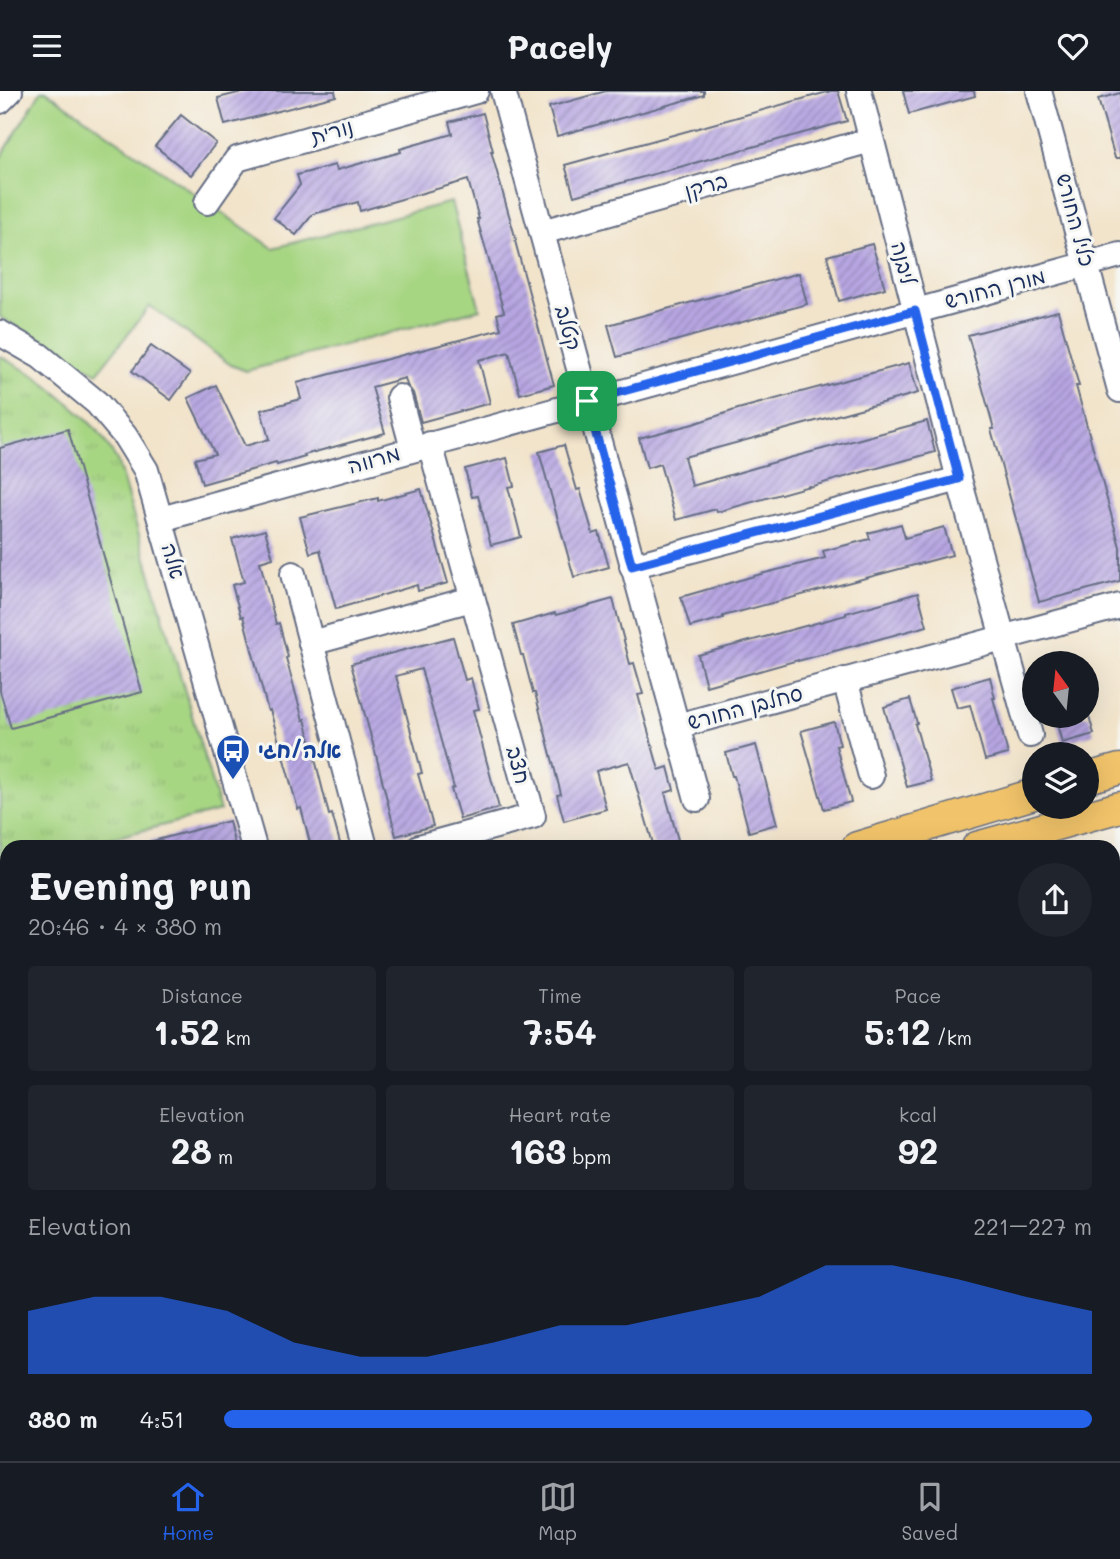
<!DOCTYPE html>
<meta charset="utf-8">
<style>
body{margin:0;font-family:Mali,"Playpen Sans Hebrew",sans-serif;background:#20242c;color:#f1f3f6;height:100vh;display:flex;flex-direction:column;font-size:26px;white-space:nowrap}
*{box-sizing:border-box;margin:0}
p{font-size:23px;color:#9ea1a6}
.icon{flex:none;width:38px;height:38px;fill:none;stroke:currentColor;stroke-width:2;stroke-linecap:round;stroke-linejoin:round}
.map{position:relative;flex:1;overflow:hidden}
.panel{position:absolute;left:0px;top:749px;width:1120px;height:621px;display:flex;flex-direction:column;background:#171b24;border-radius:21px 21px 0 0;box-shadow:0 7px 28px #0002}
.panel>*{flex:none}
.needle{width:46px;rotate:345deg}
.buttons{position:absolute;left:1022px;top:560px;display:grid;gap:14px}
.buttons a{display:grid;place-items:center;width:77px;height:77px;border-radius:50%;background:#171b24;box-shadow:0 7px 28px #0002;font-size:35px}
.pin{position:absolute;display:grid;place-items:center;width:60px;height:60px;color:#fff;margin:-30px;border-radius:14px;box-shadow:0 4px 10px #0006}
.round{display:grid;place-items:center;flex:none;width:74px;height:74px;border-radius:37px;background:#20242c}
.head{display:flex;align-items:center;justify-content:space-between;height:119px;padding:0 28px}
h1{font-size:38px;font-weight:700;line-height:52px}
.metrics{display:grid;grid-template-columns:repeat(3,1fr);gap:10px;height:119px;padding:7px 28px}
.metrics div{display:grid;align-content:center;border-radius:7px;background:#20242c;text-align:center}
.metrics b{font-size:35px;font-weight:700}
.metrics small{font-size:19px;font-weight:400}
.metrics p{font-size:19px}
.chart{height:196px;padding:14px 28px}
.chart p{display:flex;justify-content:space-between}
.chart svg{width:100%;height:126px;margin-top:7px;fill:#2563eb;opacity:.7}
ul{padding:0 28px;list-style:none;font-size:23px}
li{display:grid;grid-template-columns:112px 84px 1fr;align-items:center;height:52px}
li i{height:18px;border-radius:9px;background:#2563eb}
header{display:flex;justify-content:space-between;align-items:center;height:91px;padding:0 28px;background:#171b24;font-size:32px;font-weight:700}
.tabs{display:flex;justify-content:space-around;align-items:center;height:98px;border-top:2px solid #363941;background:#171b24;font-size:19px;color:#9ea1a6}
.tabs a{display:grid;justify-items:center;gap:4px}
.tabs .selected{color:#2563eb}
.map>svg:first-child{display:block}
.grass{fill:url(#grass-tufts);stroke:#618270;stroke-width:2}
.park{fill:#a7d683;stroke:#618270;stroke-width:2}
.building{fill:url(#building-hatch)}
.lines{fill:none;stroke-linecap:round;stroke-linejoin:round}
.minor-casing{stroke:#666e84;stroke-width:28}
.major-casing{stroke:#666e84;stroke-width:33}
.minor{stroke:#fff;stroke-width:24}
.major{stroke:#f1c36a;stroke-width:30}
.route-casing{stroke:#fff;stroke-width:14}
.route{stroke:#2563eb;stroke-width:9}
.labels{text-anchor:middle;stroke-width:6;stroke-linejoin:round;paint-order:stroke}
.street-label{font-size:21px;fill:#1b2f5e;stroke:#f6f6f2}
.transit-label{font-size:21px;font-weight:bold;fill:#164399;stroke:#f6f6f2;text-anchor:start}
</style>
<header><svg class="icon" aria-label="menu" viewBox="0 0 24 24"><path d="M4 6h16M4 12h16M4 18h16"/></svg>Pacely<svg class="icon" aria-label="heart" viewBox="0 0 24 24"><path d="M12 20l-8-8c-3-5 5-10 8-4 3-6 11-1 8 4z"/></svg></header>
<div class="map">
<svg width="1120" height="1370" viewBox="0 0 1120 1370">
<defs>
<pattern id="grass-tufts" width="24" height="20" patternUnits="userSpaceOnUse" patternTransform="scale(1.75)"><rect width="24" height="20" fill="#a7d683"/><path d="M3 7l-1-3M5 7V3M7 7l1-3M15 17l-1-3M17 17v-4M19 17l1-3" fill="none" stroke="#8fb874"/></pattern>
<pattern id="building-hatch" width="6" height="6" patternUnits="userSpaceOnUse" patternTransform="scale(1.75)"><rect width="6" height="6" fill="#b7a6e2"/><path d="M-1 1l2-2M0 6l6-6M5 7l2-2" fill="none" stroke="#9488ba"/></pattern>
</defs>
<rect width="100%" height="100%" fill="#f6f6f2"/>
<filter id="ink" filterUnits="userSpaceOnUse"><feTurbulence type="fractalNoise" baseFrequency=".0143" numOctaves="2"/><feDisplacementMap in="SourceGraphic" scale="14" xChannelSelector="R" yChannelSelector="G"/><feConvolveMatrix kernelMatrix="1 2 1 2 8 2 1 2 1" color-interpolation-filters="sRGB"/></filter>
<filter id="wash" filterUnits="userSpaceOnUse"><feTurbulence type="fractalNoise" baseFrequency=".00686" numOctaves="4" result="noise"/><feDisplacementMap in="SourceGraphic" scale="28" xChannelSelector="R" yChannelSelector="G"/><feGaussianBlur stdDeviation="1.57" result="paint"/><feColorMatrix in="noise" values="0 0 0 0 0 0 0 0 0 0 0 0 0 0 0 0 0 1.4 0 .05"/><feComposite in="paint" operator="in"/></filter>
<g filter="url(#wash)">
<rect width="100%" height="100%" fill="#f2e4cb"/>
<path class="grass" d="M 0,265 L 37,286 L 69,312 L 97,339 L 117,369 L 220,720 L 77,756 L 7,756 L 7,773 L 0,775 Z"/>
<g class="park">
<path d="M 41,0 L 46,0 L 273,157 L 451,111 L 480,218 L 246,280 L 231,274 L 150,215 L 97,282 L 0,226 L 0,68 Z"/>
<path d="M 427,1363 L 477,1363 L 479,1370 L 425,1370 L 424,1364 Z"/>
</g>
<g id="blocks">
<g class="building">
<path d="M 246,0 L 335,0 L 336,5 L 225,34 L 218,7 Z"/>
<path d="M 606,0 L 704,0 L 704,4 L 557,45 L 549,16 Z"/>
<path d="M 831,0 L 838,0 L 847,30 L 574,105 L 565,74 Z"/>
<path d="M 903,0 L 974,0 L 975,5 L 909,23 Z"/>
<path d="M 1120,2 L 1120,67 L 1115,67 L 1098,8 Z"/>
<path d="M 483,22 L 493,60 L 491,60 L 516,149 L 515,150 L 554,294 L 520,303 L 509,261 L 479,269 L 490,312 L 421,331 L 413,302 L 407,294 L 405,287 L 372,296 L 385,342 L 304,364 L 305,366 L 277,374 L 276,372 L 202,393 L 195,368 L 215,363 L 188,307 L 216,294 L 245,355 L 269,348 L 261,319 L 301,308 L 297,292 L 501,238 L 497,223 L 504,221 L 477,128 L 479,128 L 468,89 L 360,120 L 358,111 L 313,123 L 296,144 L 274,127 L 300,94 L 297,84 L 335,74 L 337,79 L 401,61 L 400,58 L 452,43 L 449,31 Z"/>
<path d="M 181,24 L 216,52 L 191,84 L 155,55 Z"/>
<path d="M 872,153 L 885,197 L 839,210 L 827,165 Z"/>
<path d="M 799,182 L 807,213 L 617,266 L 608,234 Z"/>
<path d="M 1058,220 L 1079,295 L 1076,295 L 1120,456 L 1120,490 L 1039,511 L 991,338 L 994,338 L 968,244 Z"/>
<path d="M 151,255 L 190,283 L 171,309 L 132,280 Z"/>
<path d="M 909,272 L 918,302 L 684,366 L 692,395 L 789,367 L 927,330 L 935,361 L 809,396 L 809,395 L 717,421 L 716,418 L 676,429 L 660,373 L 647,377 L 639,347 L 693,333 L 738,318 Z"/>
<path d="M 68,338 L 142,601 L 11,637 L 0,600 L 0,357 Z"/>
<path d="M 564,354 L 577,399 L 580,398 L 593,443 L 599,441 L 609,476 L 574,486 L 539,361 Z"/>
<path d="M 507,367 L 514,395 L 508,396 L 521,446 L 491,454 L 478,405 L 472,406 L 465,378 Z"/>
<path d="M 421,398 L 448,492 L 418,500 L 417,494 L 336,518 L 320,459 L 310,462 L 300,426 L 378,407 L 378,410 Z"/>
<path d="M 901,433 L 905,447 L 944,436 L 952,464 L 723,525 L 723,527 L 690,536 L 681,506 L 761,483 L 825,467 L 823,460 L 870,448 L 868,442 Z"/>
<path d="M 265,439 L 273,467 L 260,471 L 276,533 L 279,532 L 288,566 L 286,567 L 303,629 L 305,628 L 329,724 L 332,723 L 340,752 L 324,756 L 311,756 L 301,717 L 298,718 L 270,619 L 268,620 L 243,525 L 241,526 L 232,494 L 244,491 L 232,448 Z"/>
<path d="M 918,502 L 927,535 L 798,570 L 798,569 L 706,595 L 698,564 L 846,524 L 846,522 Z"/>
<path d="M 613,508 L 630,573 L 634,572 L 643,603 L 638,604 L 659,679 L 668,676 L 674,699 L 665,702 L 680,756 L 654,756 L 629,671 L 596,680 L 606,718 L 564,730 L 557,704 L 561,703 L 549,656 L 535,602 L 533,602 L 523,564 L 521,564 L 513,534 L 555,522 L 556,524 Z"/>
<path d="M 453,546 L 465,589 L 471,587 L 479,618 L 473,619 L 499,717 L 460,728 L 451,698 L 454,697 L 421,578 L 396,585 L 422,682 L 418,683 L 433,735 L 396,745 L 376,664 L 351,573 Z"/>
<path d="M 990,586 L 995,607 L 993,607 L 1008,663 L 985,669 L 970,614 L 957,617 L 951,597 Z"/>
<path d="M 910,608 L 917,632 L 915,633 L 931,690 L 907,696 L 884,616 Z"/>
<path d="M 1055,625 L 1089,625 L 1094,643 L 1062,652 Z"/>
<path d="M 834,631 L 840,654 L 836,655 L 851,711 L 824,718 L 801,640 Z"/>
<path d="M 756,654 L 777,733 L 749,741 L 734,685 L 732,685 L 726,662 Z"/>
<path d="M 229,730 L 235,756 L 150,756 L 149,751 Z"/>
</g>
</g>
</g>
<g filter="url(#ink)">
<use href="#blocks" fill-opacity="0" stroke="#666e84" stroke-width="2"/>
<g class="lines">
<g class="minor-casing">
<g id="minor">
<path d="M 503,0 L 697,708"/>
<path d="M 859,0 L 959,388 L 1030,644"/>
<path d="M 1039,0 L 1120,299"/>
<path d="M 0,10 L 10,0"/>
<path d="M 207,111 L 237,68 L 476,0"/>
<path d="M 542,141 L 871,49"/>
<path d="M 0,242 L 40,265 L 97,312 L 125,345 L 146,379 L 254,756"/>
<path d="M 399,306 L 413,358"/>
<path d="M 161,428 L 1120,164"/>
<path d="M 632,475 L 959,388"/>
<path d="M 293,483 L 365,756"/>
<path d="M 311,552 L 472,508"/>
<path d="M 845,589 L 871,685"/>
<path d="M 677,635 L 1120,515"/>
<path d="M 419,756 L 533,725 L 430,353"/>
<path d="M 0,862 L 7,860"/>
<path d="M 1113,913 L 1120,903"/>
<path d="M 1113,971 L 1120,976"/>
<path d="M 0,1207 L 1,1212"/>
<path d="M 1113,1292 L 1120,1291"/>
<path d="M 539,1363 L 541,1370"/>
<path d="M 889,1363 L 891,1370"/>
<path d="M 1063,1363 L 1065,1370"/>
<path d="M 694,1370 L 702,1363"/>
<path d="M 720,1370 L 727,1363"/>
<path d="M 988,1370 L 1013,1363"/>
</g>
</g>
<g class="major-casing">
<g id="major">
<path d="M 1087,687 L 1120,678"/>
<path d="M 857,756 L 1034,703"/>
<path d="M 977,756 L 1120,716"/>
<path d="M 0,980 L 7,978"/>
<path d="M 0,1016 L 7,1014"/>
</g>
</g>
<use href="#minor" class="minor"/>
<use href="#major" class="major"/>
</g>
</g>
<g class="lines" filter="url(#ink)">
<g class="route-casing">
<path id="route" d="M 915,220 L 959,388 L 632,475 L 587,310 Z"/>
</g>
<use href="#route" class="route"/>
</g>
<defs>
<g id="bus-pin" transform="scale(1.75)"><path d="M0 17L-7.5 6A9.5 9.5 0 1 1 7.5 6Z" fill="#1a4fb4" stroke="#f6f6f2"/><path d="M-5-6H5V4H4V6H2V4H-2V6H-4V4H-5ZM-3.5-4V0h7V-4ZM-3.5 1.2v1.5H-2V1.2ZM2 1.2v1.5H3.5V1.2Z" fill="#fff"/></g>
</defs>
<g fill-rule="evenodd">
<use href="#bus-pin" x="233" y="660"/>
</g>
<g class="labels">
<g class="street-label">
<text transform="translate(332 41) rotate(-16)" y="7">נורית</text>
<text transform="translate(706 95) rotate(-16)" y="7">ברקן</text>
<text transform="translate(1075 129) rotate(75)" y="7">כליל החורש</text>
<text transform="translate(903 172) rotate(76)" y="7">ליבנה</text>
<text transform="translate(995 198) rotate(-15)" y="7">מורן החורש</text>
<text transform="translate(568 237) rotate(75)" y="7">קטלב</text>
<text transform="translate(374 369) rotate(-16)" y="7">מרווה</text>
<text transform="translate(173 470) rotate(74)" y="7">אלה</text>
<text transform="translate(745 617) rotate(-15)" y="7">סחלבן החורש</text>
<text transform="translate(518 674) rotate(75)" y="7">חצב</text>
</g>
<g class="transit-label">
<text x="258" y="667">אלה/חגי</text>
</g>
</g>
</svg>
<div class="buttons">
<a><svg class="needle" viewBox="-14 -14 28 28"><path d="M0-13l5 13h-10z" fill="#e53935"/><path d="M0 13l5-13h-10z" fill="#9ea1a6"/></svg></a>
<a><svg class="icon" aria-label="layers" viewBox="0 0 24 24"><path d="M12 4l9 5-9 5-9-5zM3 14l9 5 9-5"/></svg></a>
</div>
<div class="pin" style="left:587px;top:310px;background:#1e9e55"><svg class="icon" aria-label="arrive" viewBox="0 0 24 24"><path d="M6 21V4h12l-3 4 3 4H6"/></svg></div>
<section class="panel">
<div class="head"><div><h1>Evening run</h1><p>20:46 · 4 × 380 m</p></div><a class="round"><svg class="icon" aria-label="share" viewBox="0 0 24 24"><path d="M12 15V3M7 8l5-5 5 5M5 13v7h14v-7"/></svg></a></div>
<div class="metrics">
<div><p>Distance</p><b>1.52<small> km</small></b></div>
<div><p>Time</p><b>7:54</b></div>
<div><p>Pace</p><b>5:12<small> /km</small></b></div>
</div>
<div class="metrics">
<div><p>Elevation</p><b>28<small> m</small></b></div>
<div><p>Heart rate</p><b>163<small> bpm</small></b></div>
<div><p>kcal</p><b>92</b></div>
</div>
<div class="chart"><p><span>Elevation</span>221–227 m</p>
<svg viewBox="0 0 160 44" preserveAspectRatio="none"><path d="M0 44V22L10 17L20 17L30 22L40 33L50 38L60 38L70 33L80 27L90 27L100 22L110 17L120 6L130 6L140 11L150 17L160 22V44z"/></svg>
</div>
<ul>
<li><b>380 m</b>4:51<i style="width:100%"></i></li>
</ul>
</section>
</div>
<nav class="tabs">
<a class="selected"><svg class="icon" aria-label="home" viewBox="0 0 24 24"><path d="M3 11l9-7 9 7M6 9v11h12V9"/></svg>Home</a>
<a><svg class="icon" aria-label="map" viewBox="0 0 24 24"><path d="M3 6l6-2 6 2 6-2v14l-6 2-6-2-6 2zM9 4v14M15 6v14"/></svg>Map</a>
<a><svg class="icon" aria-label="saved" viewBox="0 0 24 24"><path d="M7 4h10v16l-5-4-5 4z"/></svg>Saved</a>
</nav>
